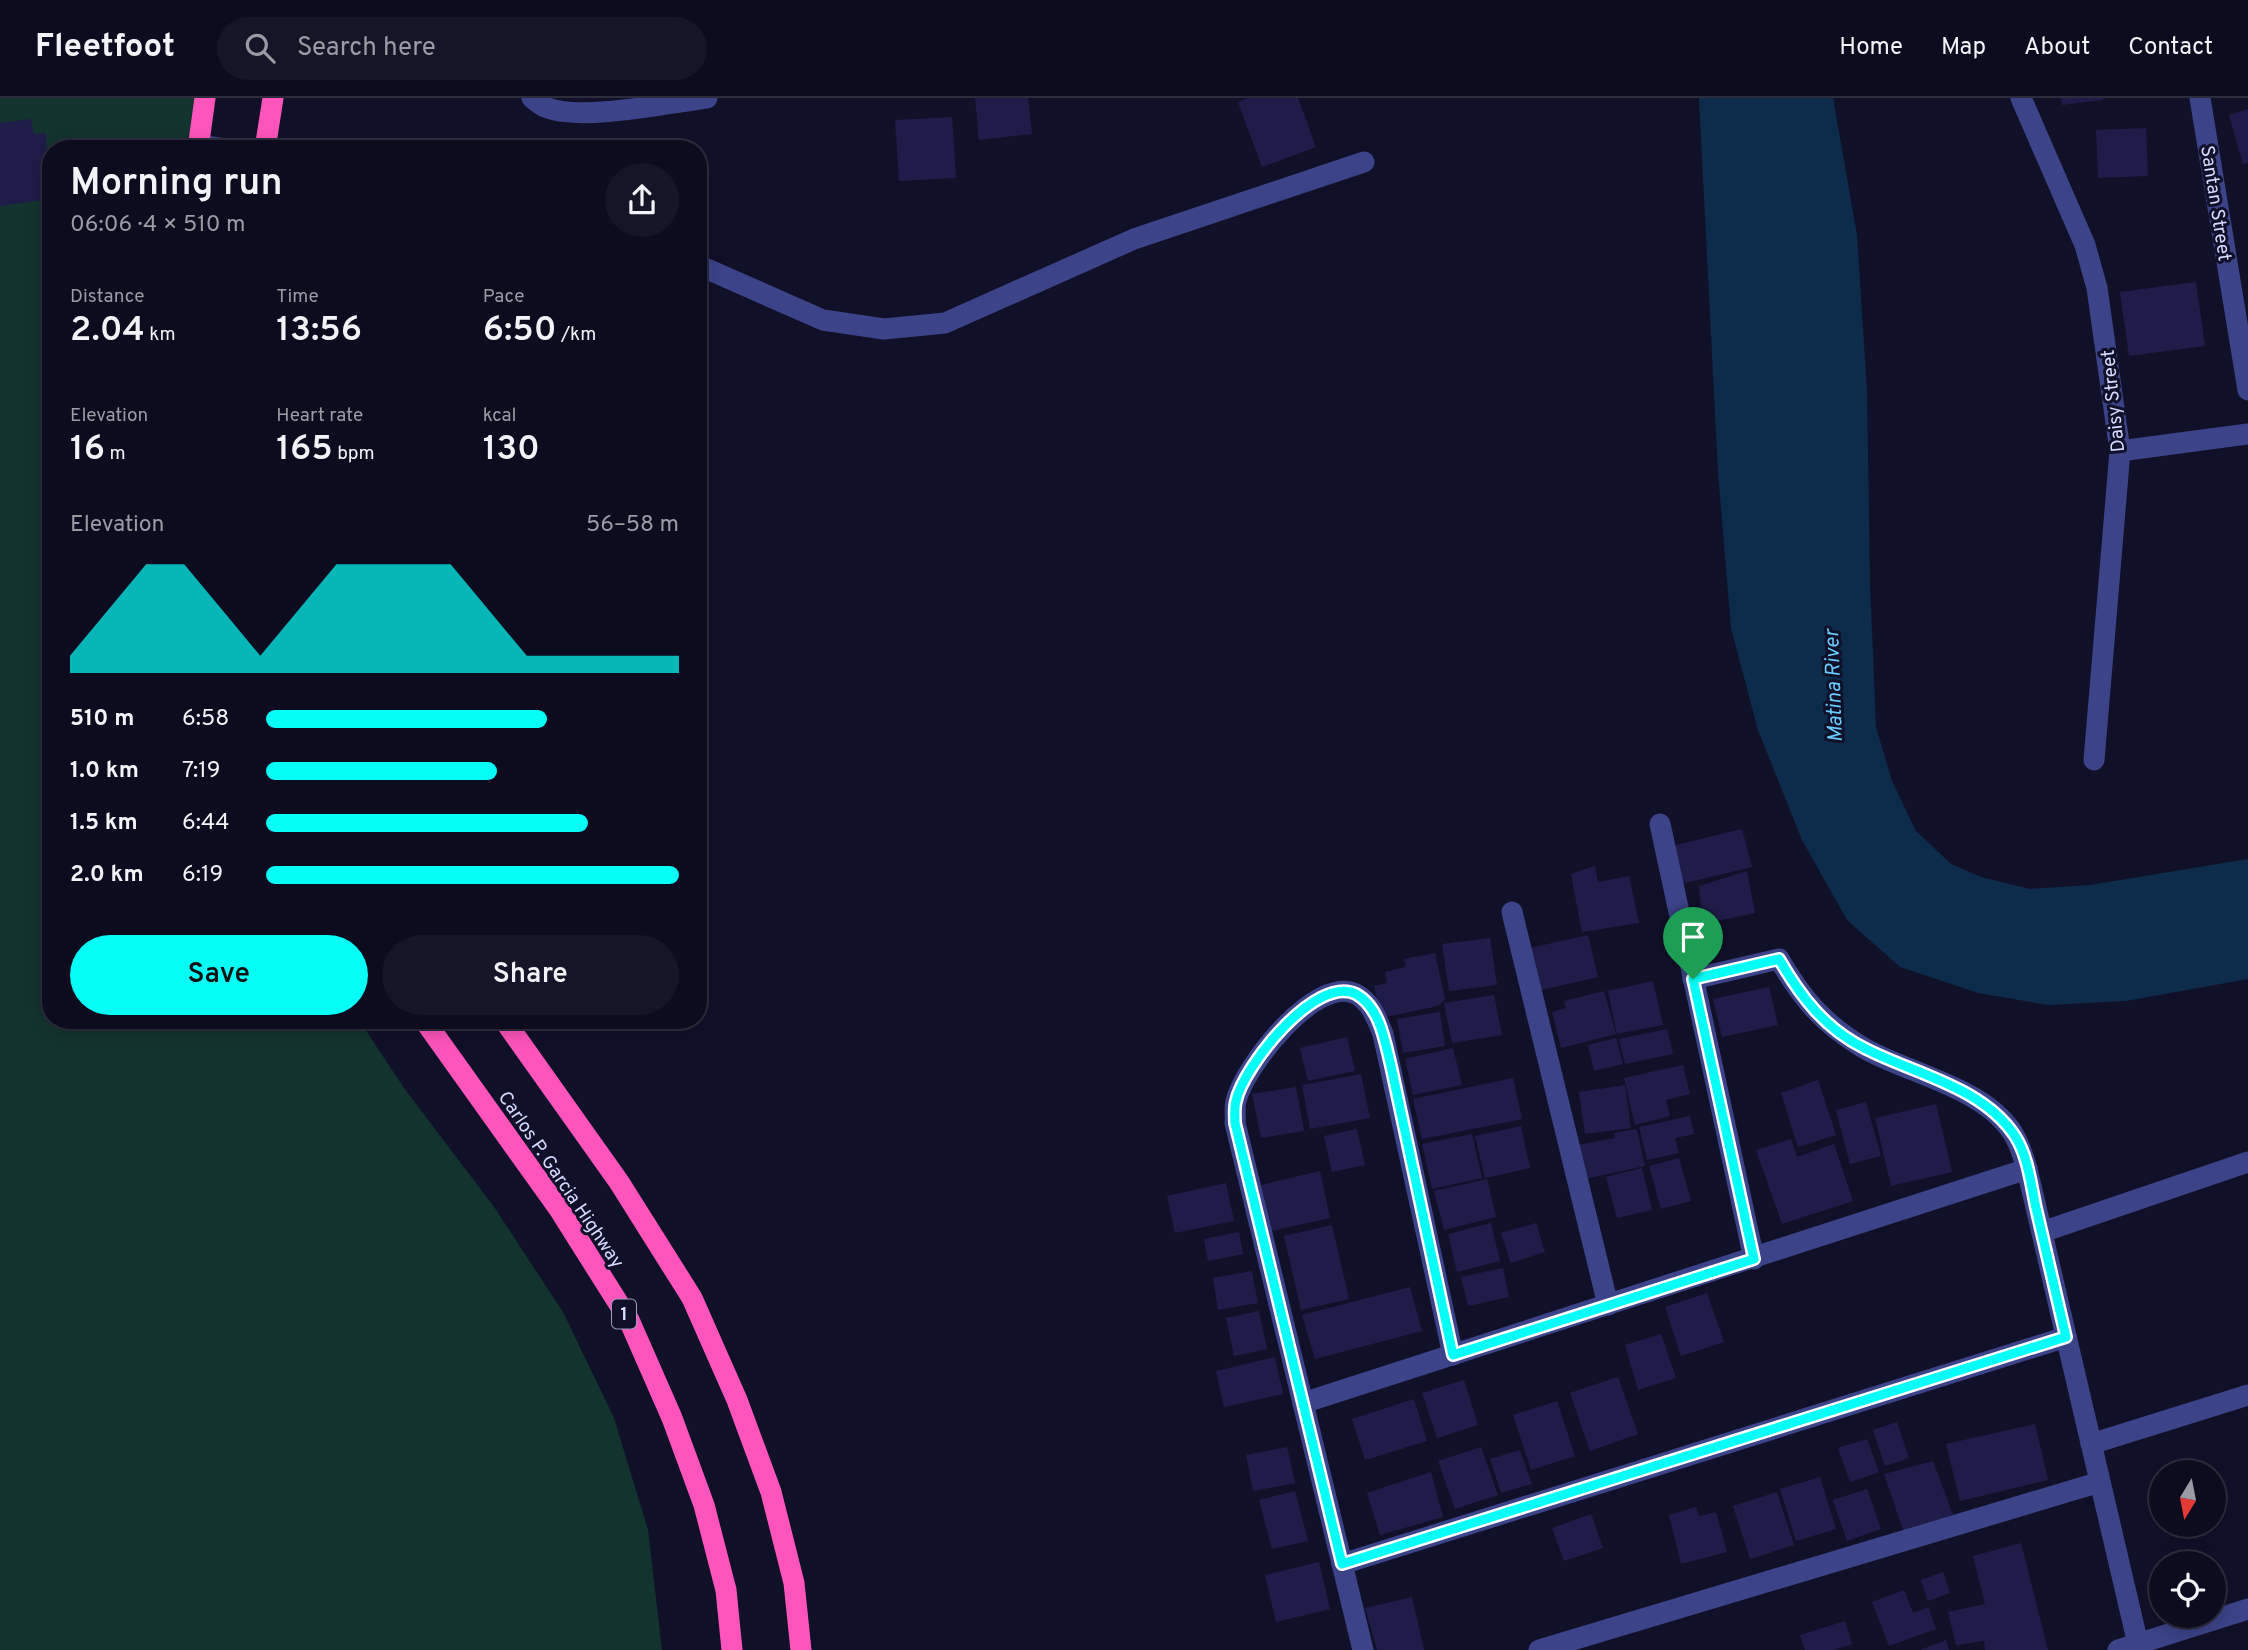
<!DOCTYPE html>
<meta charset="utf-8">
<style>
body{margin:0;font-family:Overpass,sans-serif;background:#161528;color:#f1f3f6;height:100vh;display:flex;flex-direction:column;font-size:26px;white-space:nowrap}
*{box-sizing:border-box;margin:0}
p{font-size:23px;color:#9a9ba4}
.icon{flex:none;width:38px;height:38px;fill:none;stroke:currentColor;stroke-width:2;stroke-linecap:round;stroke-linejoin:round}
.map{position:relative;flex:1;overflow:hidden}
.details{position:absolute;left:42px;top:42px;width:665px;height:889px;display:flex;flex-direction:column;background:#0d0c1f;border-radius:28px;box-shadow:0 4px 18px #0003,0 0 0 2px #2d2c3d}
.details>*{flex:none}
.needle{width:46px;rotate:190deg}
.fabs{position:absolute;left:2149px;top:1362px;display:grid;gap:14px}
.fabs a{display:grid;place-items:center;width:77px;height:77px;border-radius:50%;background:#0d0c1f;box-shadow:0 4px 18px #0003,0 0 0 2px #2d2c3d;font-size:35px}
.pin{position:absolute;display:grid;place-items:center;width:60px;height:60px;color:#fff;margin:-72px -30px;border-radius:50% 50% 50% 0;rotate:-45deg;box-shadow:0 0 7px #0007}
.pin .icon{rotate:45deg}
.round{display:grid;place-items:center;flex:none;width:74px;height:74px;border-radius:37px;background:#161528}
.headline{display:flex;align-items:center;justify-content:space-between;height:119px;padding:0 28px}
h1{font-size:38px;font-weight:600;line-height:52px}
.figures{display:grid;grid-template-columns:repeat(3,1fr);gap:10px;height:119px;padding:7px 28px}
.figures div{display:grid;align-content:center}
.figures b{font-size:35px;font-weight:600}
.figures small{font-size:19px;font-weight:400}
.figures p{font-size:19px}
.chart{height:196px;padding:14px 28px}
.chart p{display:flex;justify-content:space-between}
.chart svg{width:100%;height:126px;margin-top:7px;fill:#05fef6;opacity:.7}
.action{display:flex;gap:14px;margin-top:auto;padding:14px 28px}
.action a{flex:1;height:80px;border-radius:42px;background:#05fef6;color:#111;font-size:28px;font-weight:600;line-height:80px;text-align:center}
.action a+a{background:#161528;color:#f1f3f6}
ul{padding:0 28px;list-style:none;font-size:23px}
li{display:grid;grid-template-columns:112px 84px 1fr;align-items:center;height:52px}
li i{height:18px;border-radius:9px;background:#05fef6}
header{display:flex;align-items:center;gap:42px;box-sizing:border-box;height:98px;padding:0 35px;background:#0d0c1f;border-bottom:2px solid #2d2c3d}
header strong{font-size:33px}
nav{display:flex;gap:38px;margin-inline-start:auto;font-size:24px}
.search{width:490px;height:63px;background:#161528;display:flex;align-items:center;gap:18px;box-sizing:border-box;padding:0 24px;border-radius:38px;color:#9a9ba4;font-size:26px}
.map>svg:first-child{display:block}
.green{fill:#13332e}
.water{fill:#0d2c4b}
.building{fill:#201c4a}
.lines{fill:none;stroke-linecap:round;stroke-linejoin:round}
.minor{stroke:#3c4388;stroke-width:21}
.highway{stroke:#fe54bc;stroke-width:21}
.route-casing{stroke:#fff;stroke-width:14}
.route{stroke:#05fef6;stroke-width:9}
.labels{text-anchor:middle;stroke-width:6;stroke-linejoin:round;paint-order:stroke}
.shield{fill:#111029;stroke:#9c9dbf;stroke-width:2}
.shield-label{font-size:18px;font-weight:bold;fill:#d8d9ff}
.street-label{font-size:19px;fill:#d8d9ff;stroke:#111029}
.water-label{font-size:21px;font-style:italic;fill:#67ccfe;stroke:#111029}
</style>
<header>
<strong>Fleetfoot</strong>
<div class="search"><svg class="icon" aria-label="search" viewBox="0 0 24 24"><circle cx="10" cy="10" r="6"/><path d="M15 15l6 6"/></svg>Search here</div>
<nav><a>Home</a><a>Map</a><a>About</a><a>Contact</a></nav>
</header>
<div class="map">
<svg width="2248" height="1552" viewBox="0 0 2248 1552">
<rect width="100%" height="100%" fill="#111029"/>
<path class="green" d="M 0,0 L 209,0 L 196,51 L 51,51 L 51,922 L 359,922 L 404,990 L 494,1109 L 563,1214 L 614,1320 L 648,1432 L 662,1552 L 0,1552 Z"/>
<path class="water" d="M 1699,0 L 1833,0 L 1857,137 L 1867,293 L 1870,485 L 1876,629 L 1892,683 L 1916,733 L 1951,766 L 1981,779 L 2030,791 L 2090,787 L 2248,761 L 2248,881 L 2126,903 L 2048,907 L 1978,895 L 1900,869 L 1847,822 L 1802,742 L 1758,632 L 1731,530 L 1718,374 Z"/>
<g class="building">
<path d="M 975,0 L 1028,0 L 1032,36 L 979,42 Z"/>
<path d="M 1248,0 L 1298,0 L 1316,49 L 1262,69 L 1238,4 Z"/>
<path d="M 2061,0 L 2103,0 L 2103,2 L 2062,7 Z"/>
<path d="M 2248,11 L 2248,65 L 2243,66 L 2229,17 Z"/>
<path d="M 952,19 L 956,80 L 899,83 L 895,22 Z"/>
<path d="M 31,21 L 34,36 L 46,35 L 50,101 L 0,108 L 0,25 Z"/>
<path d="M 2146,30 L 2148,78 L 2098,80 L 2096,32 Z"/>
<path d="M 2196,184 L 2205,248 L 2129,258 L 2120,194 Z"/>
<path d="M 1742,731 L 1752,769 L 1681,786 L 1672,748 Z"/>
<path d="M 1595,768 L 1598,784 L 1629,778 L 1639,825 L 1582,834 L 1571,776 Z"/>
<path d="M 1747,773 L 1755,815 L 1703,826 L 1699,788 Z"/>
<path d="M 1588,837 L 1598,879 L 1541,892 L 1530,850 Z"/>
<path d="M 1490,840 L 1497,887 L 1449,893 L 1442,846 Z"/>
<path d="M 1435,855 L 1445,901 L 1438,908 L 1381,920 L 1374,888 L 1387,885 L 1385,874 L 1406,869 L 1404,861 Z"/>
<path d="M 1653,883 L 1663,927 L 1617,936 L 1608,893 Z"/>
<path d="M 1769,889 L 1778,927 L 1722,939 L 1713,901 Z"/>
<path d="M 1604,893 L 1616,936 L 1561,950 L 1552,914 L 1566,910 L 1564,903 Z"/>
<path d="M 1494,897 L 1502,937 L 1452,945 L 1444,905 Z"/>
<path d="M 1440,914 L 1445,948 L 1403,955 L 1397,921 Z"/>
<path d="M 1667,931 L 1673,956 L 1625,966 L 1619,941 Z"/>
<path d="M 1347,939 L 1355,973 L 1308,983 L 1300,950 Z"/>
<path d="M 1616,940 L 1623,966 L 1594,973 L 1588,947 Z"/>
<path d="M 1453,950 L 1462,987 L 1413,997 L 1405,961 Z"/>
<path d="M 1683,967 L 1690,996 L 1666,1002 L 1670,1018 L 1635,1027 L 1624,980 Z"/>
<path d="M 1361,976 L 1370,1020 L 1310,1031 L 1302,987 Z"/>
<path d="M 1513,980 L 1522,1021 L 1422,1041 L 1413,1001 Z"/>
<path d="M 1818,982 L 1836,1037 L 1798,1049 L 1781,995 Z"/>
<path d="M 1625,987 L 1631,1030 L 1585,1036 L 1579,994 Z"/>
<path d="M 1296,989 L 1304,1033 L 1261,1040 L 1252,996 Z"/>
<path d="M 1866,1004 L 1881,1058 L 1850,1066 L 1836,1012 Z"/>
<path d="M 1936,1006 L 1952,1074 L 1891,1088 L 1875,1020 Z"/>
<path d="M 1690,1018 L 1694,1036 L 1675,1040 L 1679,1055 L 1647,1062 L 1639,1029 Z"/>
<path d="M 1521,1028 L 1530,1070 L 1485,1080 L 1475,1038 Z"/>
<path d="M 1357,1031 L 1365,1067 L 1332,1074 L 1324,1038 Z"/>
<path d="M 1637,1031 L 1645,1068 L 1585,1081 L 1578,1047 L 1615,1040 L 1614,1035 Z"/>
<path d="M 1472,1036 L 1482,1080 L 1432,1091 L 1422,1046 Z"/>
<path d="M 1791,1041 L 1797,1059 L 1834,1046 L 1853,1103 L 1782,1126 L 1756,1052 Z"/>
<path d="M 1679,1060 L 1691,1103 L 1661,1111 L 1649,1068 Z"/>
<path d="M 1642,1070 L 1652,1112 L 1617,1120 L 1606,1079 Z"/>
<path d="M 1320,1073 L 1330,1120 L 1271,1133 L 1261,1087 Z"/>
<path d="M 1487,1081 L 1496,1119 L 1444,1132 L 1434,1093 Z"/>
<path d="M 1226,1085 L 1234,1123 L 1175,1135 L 1167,1098 Z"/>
<path d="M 1491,1125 L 1500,1163 L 1457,1174 L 1448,1136 Z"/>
<path d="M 1536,1125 L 1545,1154 L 1511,1165 L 1501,1135 Z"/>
<path d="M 1332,1127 L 1349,1201 L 1301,1212 L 1284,1138 Z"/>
<path d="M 1239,1134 L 1243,1156 L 1208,1163 L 1204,1141 Z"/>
<path d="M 1503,1170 L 1509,1199 L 1468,1208 L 1461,1179 Z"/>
<path d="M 1252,1173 L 1258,1205 L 1218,1212 L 1213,1180 Z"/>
<path d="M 1410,1189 L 1422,1233 L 1315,1261 L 1302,1217 Z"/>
<path d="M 1707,1195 L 1724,1244 L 1681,1258 L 1665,1209 Z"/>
<path d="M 1259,1213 L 1267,1251 L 1234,1258 L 1226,1220 Z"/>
<path d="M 1661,1236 L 1676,1280 L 1638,1292 L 1625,1247 Z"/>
<path d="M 1275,1259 L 1283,1296 L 1224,1309 L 1216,1273 Z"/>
<path d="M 1618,1279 L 1638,1336 L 1590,1353 L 1570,1295 Z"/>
<path d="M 1464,1282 L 1478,1327 L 1437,1340 L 1422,1295 Z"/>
<path d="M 1414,1301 L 1427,1343 L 1365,1362 L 1352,1321 Z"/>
<path d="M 1557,1303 L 1575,1358 L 1531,1372 L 1513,1317 Z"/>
<path d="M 1897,1324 L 1909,1360 L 1885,1368 L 1873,1332 Z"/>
<path d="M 2035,1326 L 2048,1382 L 1960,1403 L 1946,1346 Z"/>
<path d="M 1867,1341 L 1879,1374 L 1850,1384 L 1838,1350 Z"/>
<path d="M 1287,1349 L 1295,1385 L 1253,1393 L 1246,1357 Z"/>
<path d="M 1481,1349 L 1498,1397 L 1455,1411 L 1438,1363 Z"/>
<path d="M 1520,1352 L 1532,1386 L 1501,1395 L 1490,1361 Z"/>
<path d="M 1933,1363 L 1953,1417 L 1903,1432 L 1884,1376 Z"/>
<path d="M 1431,1374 L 1443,1419 L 1380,1437 L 1367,1395 Z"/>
<path d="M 1820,1379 L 1836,1431 L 1796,1443 L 1780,1391 Z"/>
<path d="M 1867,1391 L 1881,1431 L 1847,1443 L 1833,1402 Z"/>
<path d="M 1295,1393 L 1308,1443 L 1272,1451 L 1259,1402 Z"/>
<path d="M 1777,1394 L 1794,1447 L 1750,1461 L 1733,1408 Z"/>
<path d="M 1696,1409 L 1699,1418 L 1716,1414 L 1727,1454 L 1681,1466 L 1669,1417 Z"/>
<path d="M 1591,1416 L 1603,1450 L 1564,1463 L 1552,1430 Z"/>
<path d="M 2021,1445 L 2048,1552 L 1985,1552 L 1984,1543 L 1956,1547 L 1948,1514 L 1985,1506 L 1973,1458 Z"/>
<path d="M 1319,1464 L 1330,1511 L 1276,1524 L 1265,1477 Z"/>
<path d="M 1943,1474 L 1950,1495 L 1928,1503 L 1921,1482 Z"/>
<path d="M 1904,1492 L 1913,1515 L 1928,1509 L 1936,1531 L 1889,1548 L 1872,1504 Z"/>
<path d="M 1412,1499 L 1424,1552 L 1377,1552 L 1365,1510 Z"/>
<path d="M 1845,1523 L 1852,1546 L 1833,1552 L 1805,1552 L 1800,1537 Z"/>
<path d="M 1946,1542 L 1949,1552 L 1920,1552 Z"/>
</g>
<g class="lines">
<g class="minor">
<path d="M 532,0 C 536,3 541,7 545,9 C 579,24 668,5 707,0"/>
<path d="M 2021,0 L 2085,147 L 2097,190 L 2120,353 L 2094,662"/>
<path d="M 2200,0 L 2248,292"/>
<path d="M 198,47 L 225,51"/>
<path d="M 698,167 L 823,222 L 884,231 L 945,225 L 1134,141 L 1364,64"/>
<path d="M 2120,353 L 2248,336"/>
<path d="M 1660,726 L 1754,1161"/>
<path d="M 1512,814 L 1608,1207"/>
<path d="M 1693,881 L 1779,861 C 1803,902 1822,924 1862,949 C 1907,976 1991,990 2016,1041 C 2021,1050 2024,1061 2027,1071 L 2138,1546"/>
<path d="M 2042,1134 L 2248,1064"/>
<path d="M 1303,1305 L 2027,1071"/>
<path d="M 2091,1346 L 2248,1297"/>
<path d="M 1342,1466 L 2066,1239"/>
<path d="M 1363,1552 L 1235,1025 C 1236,1018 1234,1010 1236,1003 C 1244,969 1316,876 1356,896 C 1371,904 1377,921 1383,936 L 1453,1257"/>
<path d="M 1539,1552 L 2100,1384"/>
<path d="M 2118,1552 L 2248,1511"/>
</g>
<g class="highway">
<path d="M 198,51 L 205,0"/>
<path d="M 265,51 L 273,0"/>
<path d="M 424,922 L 559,1111 L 629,1222 L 672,1320 L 704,1407 L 726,1492 L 732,1552"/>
<path d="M 504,922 L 619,1084 L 692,1200 L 737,1302 L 771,1394 L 794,1485 L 801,1552"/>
</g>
</g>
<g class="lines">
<g class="route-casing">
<path id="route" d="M 1779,861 C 1801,899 1825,931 1866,951 C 1915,976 1983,989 2015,1038 C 2028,1058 2031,1087 2036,1110 C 2046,1153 2056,1196 2066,1239 L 1342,1466 L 1235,1025 C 1235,1018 1234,1010 1236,1003 C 1243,969 1316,876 1356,896 C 1380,909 1385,944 1391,968 L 1453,1257 L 1754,1161 L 1693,881 Z"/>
</g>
<use href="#route" class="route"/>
</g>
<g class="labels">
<rect class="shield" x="612" y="1201.5" width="24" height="29" rx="5"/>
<g class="shield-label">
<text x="624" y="1222">1</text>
</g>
<g class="street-label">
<text transform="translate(2217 105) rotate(81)" y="7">Santan Street</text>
<text transform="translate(2112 303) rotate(-96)" y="7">Daisy Street</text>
<text transform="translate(562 1081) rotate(56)" y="7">Carlos P. Garcia Highway</text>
</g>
<g class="water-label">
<text transform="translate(1833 588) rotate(-92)" y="7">Matina River</text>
</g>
</g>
</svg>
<div class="fabs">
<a><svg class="needle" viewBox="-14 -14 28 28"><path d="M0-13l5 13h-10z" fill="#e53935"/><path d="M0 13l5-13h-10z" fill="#9a9ba4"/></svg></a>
<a><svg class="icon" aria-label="locate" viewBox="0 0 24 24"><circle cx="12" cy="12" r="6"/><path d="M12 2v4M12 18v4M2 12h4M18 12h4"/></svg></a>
</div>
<div class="pin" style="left:1693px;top:881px;background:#1e9e55"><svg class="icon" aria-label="arrive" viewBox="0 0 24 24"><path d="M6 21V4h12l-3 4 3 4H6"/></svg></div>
<section class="details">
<div class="headline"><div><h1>Morning run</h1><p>06:06 · 4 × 510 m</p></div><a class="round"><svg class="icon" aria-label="share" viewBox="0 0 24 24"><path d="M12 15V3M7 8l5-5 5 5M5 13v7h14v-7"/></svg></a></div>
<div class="figures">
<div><p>Distance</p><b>2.04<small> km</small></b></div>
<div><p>Time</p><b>13:56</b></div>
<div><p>Pace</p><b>6:50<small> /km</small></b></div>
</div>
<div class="figures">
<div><p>Elevation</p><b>16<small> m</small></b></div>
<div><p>Heart rate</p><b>165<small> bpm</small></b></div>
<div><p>kcal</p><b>130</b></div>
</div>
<div class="chart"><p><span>Elevation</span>56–58 m</p>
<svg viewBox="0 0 160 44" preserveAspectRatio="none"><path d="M0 44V38L10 22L20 6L30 6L40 22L50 38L60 22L70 6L80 6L90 6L100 6L110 22L120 38L130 38L140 38L150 38L160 38V44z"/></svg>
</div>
<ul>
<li><b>510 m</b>6:58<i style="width:68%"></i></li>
<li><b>1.0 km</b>7:19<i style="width:56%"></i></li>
<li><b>1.5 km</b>6:44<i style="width:78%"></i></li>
<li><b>2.0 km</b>6:19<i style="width:100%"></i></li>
</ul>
<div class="action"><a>Save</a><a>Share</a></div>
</section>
</div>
